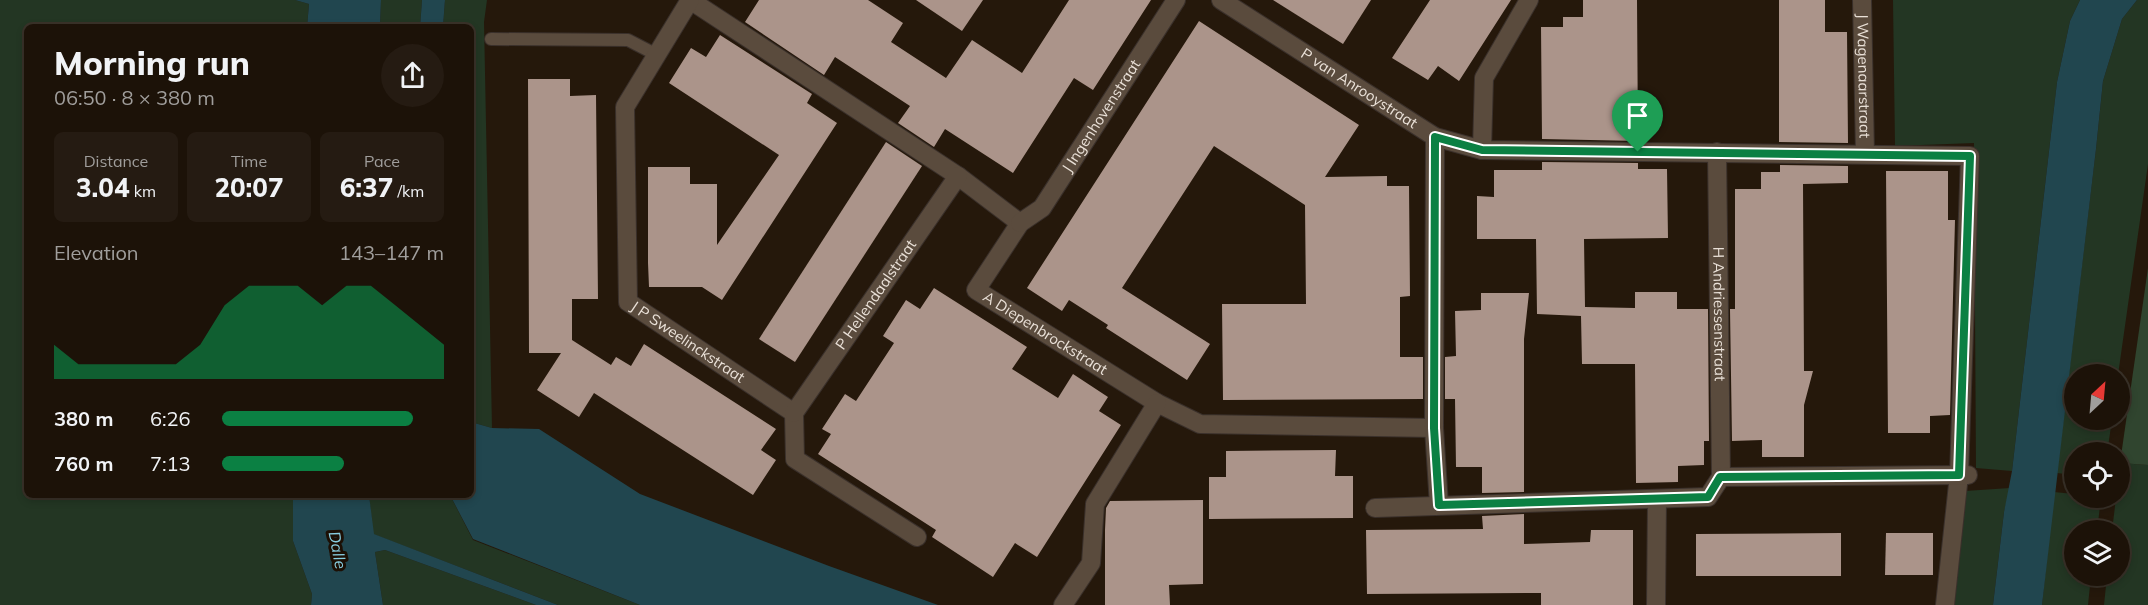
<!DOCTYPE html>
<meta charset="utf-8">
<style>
body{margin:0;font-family:Mulish,sans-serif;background:#251b12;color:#f1f3f6;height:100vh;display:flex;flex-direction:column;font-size:22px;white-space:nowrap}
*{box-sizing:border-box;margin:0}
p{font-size:20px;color:#a09e9c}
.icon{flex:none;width:33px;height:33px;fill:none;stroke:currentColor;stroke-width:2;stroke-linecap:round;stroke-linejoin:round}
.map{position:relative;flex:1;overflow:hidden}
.drawer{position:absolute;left:24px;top:24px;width:450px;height:474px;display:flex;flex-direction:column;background:#1c1208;border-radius:9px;box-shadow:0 3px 9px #0003,0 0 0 2px #3a3229}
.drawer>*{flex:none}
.needle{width:39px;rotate:26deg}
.buttons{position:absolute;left:2064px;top:364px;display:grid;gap:12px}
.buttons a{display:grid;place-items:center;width:66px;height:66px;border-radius:50%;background:#1c1208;box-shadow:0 3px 9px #0003,0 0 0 2px #3a3229;font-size:30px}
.pin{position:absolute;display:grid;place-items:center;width:51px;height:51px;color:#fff;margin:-62px -26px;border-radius:50% 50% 50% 0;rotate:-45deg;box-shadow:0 0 6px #0007}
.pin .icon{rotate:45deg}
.round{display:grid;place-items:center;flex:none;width:63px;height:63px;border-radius:32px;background:#251b12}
.headline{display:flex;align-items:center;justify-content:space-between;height:102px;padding:0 30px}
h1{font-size:33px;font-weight:800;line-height:45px}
.figures{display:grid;grid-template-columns:repeat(3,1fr);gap:9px;height:102px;padding:6px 30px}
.figures div{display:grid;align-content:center;border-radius:9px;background:#251b12;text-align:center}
.figures b{font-size:26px;font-weight:800}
.figures small{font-size:16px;font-weight:400}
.figures p{font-size:16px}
.chart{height:168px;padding:12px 30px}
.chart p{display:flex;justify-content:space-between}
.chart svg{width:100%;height:108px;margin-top:6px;fill:#0b8043;opacity:.7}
ul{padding:0 30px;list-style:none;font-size:20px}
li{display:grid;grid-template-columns:96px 72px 1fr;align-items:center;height:45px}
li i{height:15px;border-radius:8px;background:#0b8043}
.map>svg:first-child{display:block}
.green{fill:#233623}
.forest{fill:#30452f}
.water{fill:#21464f}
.building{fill:#ab948a}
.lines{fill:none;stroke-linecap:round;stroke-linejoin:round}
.lane-casing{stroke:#3a302b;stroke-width:14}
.street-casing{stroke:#3a302b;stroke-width:20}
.lane{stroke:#5a4b3d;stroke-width:12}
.street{stroke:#5a4b3d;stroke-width:18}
.route-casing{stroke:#fff;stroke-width:12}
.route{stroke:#0b8043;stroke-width:8}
.labels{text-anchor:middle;stroke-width:6;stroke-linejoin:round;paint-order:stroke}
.street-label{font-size:15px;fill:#eae1d8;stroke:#1c0f04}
.water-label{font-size:16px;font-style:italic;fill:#88cee1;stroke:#1c0f04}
</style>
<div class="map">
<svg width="2148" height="605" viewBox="0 0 2148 605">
<rect width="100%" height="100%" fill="#25180b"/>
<g class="green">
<path d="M 0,0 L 295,0 L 309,4 L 307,27 L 27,27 L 27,495 L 293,495 L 293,541 L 312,594 L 311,605 L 0,605 Z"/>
<path d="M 381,0 L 422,0 L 420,27 L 380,27 Z"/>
<path d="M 445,0 L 487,0 L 484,22 L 492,428 L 471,422 L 471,27 L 443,27 Z"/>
<path d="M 1893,0 L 2080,0 L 2070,21 L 2057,82 L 2012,471 L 1976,468 L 1974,143 L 1895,146 Z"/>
<path d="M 2137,0 L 2148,0 L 2148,164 L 2118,375 L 2074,375 L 2074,420 L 2112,420 L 2107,453 L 2074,453 L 2074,475 L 2057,473 L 2096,149 L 2103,81 L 2122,19 Z"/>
<path d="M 2120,463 L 2148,465 L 2148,605 L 2104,605 L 2107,576 L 2120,576 L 2120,531 L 2112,531 L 2116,498 L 2120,498 Z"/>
<path d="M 2010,488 L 2004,512 L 1993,605 L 1951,605 L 1965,491 Z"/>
<path d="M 2054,492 L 2074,494 L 2074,498 L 2101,498 L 2097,531 L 2074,531 L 2074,576 L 2091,576 L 2088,605 L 2042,605 Z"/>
<path d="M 369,495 L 450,495 L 473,540 L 640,605 L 558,605 L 373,534 Z"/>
<path d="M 385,550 L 536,605 L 383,605 L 375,552 Z"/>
</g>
<path class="forest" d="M 2148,268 L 2148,465 L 2120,463 Z"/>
<g class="water">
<path d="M 295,0 L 381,0 L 380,27 L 307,27 L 309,4 Z"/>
<path d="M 422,0 L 445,0 L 443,27 L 420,27 Z"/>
<path d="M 2080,0 L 2137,0 L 2122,19 L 2103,81 L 2096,149 L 2042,605 L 1993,605 L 2004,512 L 2012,471 L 2057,82 L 2070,21 Z"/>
<path d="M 471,422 L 492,428 L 539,429 L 640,494 L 829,566 L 938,605 L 640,605 L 473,539 L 450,495 L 471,495 Z"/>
<path d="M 293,495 L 369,495 L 374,534 L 558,605 L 536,605 L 385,550 L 375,552 L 383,605 L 311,605 L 312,594 L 293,541 Z"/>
</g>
<g class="building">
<path d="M 759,0 L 868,0 L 903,23 L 891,42 L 946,78 L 972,40 L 1022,73 L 1069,0 L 1151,0 L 1093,90 L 1074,78 L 1013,173 L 945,129 L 934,147 L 898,123 L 910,106 L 835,57 L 824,75 L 745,22 Z"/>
<path d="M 916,0 L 983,0 L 962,31 Z"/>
<path d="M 1273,0 L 1371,0 L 1343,44 Z"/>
<path d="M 1430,0 L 1511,0 L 1459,81 L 1438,66 L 1428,80 L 1392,58 Z"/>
<path d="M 1583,0 L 1637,0 L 1638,141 L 1542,139 L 1541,27 L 1563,27 L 1563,17 L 1583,17 Z"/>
<path d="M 1779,0 L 1825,0 L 1825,32 L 1847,32 L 1848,143 L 1779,142 Z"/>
<path d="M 1199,21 L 1359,125 L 1325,177 L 1387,176 L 1387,186 L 1409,186 L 1410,296 L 1400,297 L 1400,357 L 1423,357 L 1423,399 L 1223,400 L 1222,304 L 1306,304 L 1305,205 L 1214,146 L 1122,288 L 1210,344 L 1187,380 L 1106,328 L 1108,325 L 1069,300 L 1062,311 L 1027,288 Z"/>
<path d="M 720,35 L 812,94 L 807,103 L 837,123 L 722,300 L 702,287 L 649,287 L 648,263 L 648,167 L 690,167 L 690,184 L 717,184 L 717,245 L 779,155 L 669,83 L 691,48 L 706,57 Z"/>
<path d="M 528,79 L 570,79 L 570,96 L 596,95 L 598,299 L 572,299 L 572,340 L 611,365 L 616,357 L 631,366 L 644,344 L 776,429 L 761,450 L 776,460 L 753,495 L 594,393 L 579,417 L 537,390 L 561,353 L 529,353 Z"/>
<path d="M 886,142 L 922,166 L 795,362 L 759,339 Z"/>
<path d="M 1542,162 L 1638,163 L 1638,169 L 1667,169 L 1668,238 L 1584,239 L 1585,307 L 1635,308 L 1635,292 L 1677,292 L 1677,309 L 1708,309 L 1709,441 L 1704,441 L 1704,465 L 1678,466 L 1678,482 L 1636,483 L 1635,364 L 1582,364 L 1581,316 L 1537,314 L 1536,239 L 1477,239 L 1477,196 L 1494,197 L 1494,170 L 1542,170 Z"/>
<path d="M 1780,165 L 1848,166 L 1848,183 L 1803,184 L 1804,371 L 1813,371 L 1804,405 L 1804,457 L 1762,457 L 1762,440 L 1732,441 L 1730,309 L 1735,309 L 1735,189 L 1761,189 L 1761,172 L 1780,172 Z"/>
<path d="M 1886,171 L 1948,171 L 1948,220 L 1955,220 L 1950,415 L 1930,416 L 1930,433 L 1888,433 Z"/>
<path d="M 934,288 L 1027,347 L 1012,369 L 1058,398 L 1073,374 L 1108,397 L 1099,411 L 1121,425 L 1037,557 L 1015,543 L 993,577 L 932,537 L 936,530 L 818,454 L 831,434 L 822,429 L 845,394 L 856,401 L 894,343 L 883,336 L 906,300 L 920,309 Z"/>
<path d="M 1481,293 L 1529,293 L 1524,339 L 1524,492 L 1482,493 L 1482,467 L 1456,467 L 1455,399 L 1445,399 L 1445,357 L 1456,356 L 1455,311 L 1481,310 Z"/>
<path d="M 1336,450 L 1335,476 L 1353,476 L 1353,518 L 1209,519 L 1209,477 L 1226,477 L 1226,451 Z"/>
<path d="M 1203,500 L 1203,584 L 1169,585 L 1170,605 L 1105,605 L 1105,530 L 1106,508 L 1110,501 Z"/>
<path d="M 1524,514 L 1524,544 L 1590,542 L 1591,530 L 1633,530 L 1633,605 L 1541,605 L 1541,593 L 1367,594 L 1366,530 L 1483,529 L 1482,516 Z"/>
<path d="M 1841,533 L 1841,576 L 1696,576 L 1696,534 Z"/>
<path d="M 1886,533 L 1933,533 L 1933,575 L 1885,575 Z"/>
</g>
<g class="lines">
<g class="lane-casing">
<path id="lane" d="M 491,39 L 628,40 L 657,55"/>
</g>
<g class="street-casing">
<g id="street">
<path id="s1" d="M 690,0 L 958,176 L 1020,223 L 976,290 L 1157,403 L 1200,424 L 1434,428"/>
<path id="s2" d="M 690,0 L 625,107 L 628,302 L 794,413 L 795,459 L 917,537"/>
<path id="s3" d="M 1221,0 L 1435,137 L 1482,150 L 1970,156 L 1959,475 L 1945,605"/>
<path id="s4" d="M 1862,0 L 1865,154"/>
<path d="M 1435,137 L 1434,428 L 1439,505"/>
<path d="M 1482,150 L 1484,78 L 1529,0"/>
<path id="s5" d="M 1717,152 L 1721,477"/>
<path id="s6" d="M 1020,223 L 1042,208 L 1176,0"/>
<path id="s7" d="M 794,413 L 958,176"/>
<path d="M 1375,508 L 1708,497 L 1721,477 L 1968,475"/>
<path d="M 1063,605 L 1091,563 L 1095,504 L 1157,403"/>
<path d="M 1656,605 L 1657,499"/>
</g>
</g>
<use href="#lane" class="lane"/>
<use href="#street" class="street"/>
</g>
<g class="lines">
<g class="route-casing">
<path id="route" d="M 1435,137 L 1482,150 L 1970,156 L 1959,475 L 1720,477 L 1708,497 L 1439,505 L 1434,428 Z"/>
</g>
<use href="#route" class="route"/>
</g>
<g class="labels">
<g class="street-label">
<text dy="5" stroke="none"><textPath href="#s4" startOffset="76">J Wagenaarstraat</textPath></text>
<text dy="5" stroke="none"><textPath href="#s3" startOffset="164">P van Anrooystraat</textPath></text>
<text dy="5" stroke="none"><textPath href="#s6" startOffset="136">J Ingenhovenstraat</textPath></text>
<text dy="5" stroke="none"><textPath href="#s7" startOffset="144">P Hellendaalstraat</textPath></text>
<text dy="5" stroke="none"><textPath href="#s5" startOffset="162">H Andriessenstraat</textPath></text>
<text dy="5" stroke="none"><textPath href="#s1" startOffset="560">A Diepenbrockstraat</textPath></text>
<text dy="5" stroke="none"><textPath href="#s2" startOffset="392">J P Sweelinckstraat</textPath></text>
</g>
<g class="water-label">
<text transform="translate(338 550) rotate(79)" y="6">Dalle</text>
</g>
</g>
</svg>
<div class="buttons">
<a><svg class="needle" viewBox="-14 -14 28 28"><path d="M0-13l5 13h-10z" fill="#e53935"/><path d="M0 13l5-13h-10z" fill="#a09e9c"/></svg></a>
<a><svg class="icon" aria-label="locate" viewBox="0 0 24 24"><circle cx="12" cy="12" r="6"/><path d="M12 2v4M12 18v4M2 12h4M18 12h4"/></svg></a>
<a><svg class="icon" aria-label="layers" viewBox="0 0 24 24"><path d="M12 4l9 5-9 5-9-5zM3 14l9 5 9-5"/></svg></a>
</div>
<div class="pin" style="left:1638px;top:152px;background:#1e9e55"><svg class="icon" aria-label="arrive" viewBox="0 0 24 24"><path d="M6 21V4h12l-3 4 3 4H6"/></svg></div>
<section class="drawer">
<div class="headline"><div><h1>Morning run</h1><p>06:50 · 8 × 380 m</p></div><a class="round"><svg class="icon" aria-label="share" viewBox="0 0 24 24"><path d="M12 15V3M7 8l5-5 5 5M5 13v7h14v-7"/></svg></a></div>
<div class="figures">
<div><p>Distance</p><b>3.04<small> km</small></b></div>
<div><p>Time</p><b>20:07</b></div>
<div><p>Pace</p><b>6:37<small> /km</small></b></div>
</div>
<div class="chart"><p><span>Elevation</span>143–147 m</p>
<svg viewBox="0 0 160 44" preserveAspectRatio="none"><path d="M0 44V30L10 38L20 38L30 38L40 38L50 38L60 30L70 14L80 6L90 6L100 6L110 14L120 6L130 6L140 14L150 22L160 30V44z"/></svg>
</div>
<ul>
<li><b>380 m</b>6:26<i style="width:86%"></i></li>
<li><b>760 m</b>7:13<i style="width:55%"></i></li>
</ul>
</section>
</div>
